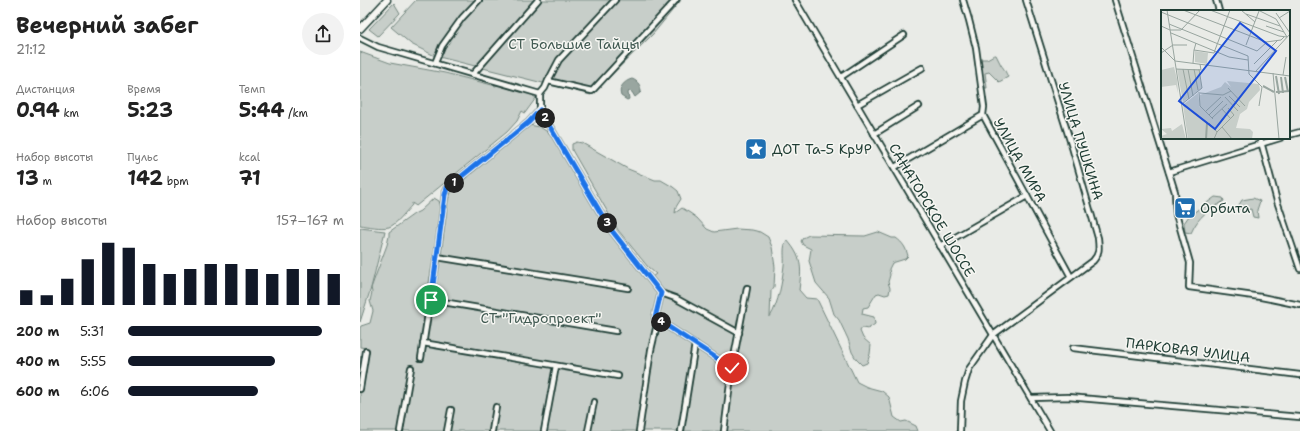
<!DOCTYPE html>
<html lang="ru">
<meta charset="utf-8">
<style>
body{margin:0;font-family:"Shantell Sans",sans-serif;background:#f2f2f2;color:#222;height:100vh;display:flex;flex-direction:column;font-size:15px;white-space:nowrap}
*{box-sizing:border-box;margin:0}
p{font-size:13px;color:#767676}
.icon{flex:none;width:22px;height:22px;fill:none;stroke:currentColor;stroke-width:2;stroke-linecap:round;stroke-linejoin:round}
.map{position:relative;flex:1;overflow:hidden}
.side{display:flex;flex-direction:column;background:#fff;width:360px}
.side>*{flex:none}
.pin{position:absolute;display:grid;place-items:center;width:34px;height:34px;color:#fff;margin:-17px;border:2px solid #fff;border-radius:50%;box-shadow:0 1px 4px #0007}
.km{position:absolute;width:20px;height:20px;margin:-10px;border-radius:50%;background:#222;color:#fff;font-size:11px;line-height:20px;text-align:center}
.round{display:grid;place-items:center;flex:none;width:42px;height:42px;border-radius:21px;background:#f2f2f2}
.head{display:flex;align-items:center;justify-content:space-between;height:68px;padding:0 16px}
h1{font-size:22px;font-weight:700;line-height:30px}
.metrics{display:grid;grid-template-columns:repeat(3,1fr);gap:6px;height:68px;padding:4px 16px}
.metrics div{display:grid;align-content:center}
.metrics b{font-size:20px;font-weight:700}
.metrics small{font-size:11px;font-weight:400}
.metrics p{font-size:11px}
.chart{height:112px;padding:8px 16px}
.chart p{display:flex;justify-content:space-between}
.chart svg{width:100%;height:72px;margin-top:4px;stroke:#111827;stroke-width:6}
ul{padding:0 16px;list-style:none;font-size:13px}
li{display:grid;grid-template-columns:64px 48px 1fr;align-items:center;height:30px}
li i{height:10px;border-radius:5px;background:#111827}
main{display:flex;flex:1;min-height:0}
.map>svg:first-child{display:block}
.green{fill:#c7cec9;stroke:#73867e}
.water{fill:#99a6a0;stroke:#687c75}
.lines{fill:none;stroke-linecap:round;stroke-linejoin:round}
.minor-casing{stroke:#1f3d34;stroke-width:8}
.secondary-casing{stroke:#1f3d34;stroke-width:9}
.minor{stroke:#f6f6f2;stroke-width:4.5}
.secondary{stroke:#f6f6f2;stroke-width:6}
.route-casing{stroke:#fff;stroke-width:8}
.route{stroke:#1a73e8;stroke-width:5}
.labels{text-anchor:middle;stroke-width:3;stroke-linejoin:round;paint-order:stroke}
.park-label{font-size:14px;fill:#415a52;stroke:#f6f6f2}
.street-label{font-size:14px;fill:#1f3d34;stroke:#f6f6f2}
.poi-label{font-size:14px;fill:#1f3d34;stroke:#f6f6f2;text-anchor:start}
.inset-river{fill:none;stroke:#99a6a0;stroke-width:2}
.inset-road{fill:none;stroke:#98a59f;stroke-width:1}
.view{fill:#1d4ed8;fill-opacity:0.15;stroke:#1d4ed8;stroke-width:2}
.inset-edge{fill:none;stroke:#1f3d34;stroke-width:2}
</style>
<main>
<section class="side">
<div class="head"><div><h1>Вечерний забег</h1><p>21:12</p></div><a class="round"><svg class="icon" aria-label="share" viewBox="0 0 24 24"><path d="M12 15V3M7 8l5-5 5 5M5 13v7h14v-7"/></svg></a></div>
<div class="metrics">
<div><p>Дистанция</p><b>0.94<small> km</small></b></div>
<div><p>Время</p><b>5:23</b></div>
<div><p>Темп</p><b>5:44<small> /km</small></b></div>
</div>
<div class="metrics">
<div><p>Набор высоты</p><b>13<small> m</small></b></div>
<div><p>Пульс</p><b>142<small> bpm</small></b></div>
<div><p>kcal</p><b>71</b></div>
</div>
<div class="chart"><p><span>Набор высоты</span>157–167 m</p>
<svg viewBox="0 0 160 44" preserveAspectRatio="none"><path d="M5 44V35M15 44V38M25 44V28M35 44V16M45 44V6M55 44V9M65 44V19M75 44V25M85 44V22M95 44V19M105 44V19M115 44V22M125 44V25M135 44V22M145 44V22M155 44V25"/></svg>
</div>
<ul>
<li><b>200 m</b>5:31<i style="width:90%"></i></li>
<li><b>400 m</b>5:55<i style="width:68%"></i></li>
<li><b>600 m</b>6:06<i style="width:60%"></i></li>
</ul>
</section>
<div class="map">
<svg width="940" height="431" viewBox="0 0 940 431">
<rect width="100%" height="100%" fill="#e9ebe7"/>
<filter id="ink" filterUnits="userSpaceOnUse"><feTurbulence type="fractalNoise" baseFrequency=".025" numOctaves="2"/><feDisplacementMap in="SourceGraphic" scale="8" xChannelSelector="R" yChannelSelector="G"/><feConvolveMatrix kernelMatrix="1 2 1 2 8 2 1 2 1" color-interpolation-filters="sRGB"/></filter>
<g filter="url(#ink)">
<g class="green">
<path d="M 56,0 L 321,0 L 293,34 L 231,95 L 75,56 L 51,44 L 31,27 Z"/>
<path d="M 34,3 L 40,13 L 18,36 L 9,29 Z"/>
<path d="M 0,52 L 30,63 L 85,73 L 136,86 L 138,83 L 174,93 L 173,96 L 176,98 L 165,113 L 162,111 L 157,121 L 147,132 L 56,206 L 52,203 L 52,205 C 47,210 36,225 29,227 C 20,229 9,226 0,225 Z"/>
<path d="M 634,55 L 636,55 C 638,58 639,62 641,65 C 645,70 645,71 648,77 L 639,82 L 629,72 L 625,73 L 627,88 L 625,88 L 620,63 L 621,59 L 627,59 Z"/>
<path d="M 169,125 L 180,127 L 192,135 L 249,228 L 289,279 L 296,274 L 288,267 L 258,230 L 212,150 L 212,144 L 217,142 L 222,143 L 268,169 L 295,180 L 301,180 L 313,187 L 318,191 L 321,199 L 316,207 L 315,213 L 322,208 L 330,213 L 337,218 L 347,229 L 354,232 L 377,229 L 392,230 L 400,232 L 408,237 L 412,247 L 415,267 L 414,287 L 411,291 L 410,317 C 419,302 422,282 424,265 C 425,257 422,247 427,240 C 442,257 442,268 439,290 L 446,298 L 457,299 L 497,382 L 507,387 L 522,391 L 529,397 L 534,417 L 541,422 L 546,421 L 556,426 L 558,431 L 0,431 L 0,357 L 3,356 L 7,348 L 0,347 L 0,328 L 1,326 L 10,323 L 13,311 L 10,301 L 12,292 L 11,288 L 0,322 L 0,228 L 25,231 L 11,288 L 27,245 L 29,236 L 29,232 L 54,214 L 60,211 L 74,198 L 79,201 L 81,207 L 76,239 L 83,238 C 84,220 83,204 94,188 Z"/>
<path d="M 855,197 L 863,198 L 864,201 C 848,211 839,215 831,233 L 825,232 L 824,223 L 829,216 Z"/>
<path d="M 893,198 L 900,201 L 897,210 L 898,218 L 893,217 L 891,209 L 884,211 L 877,208 L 882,200 Z"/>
<path d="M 518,232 L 532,238 L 536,238 C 543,243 546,248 548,256 L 545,259 L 532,263 L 529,269 L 530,275 L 528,282 L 530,288 L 529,294 L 525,295 L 519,293 L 516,294 L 508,307 L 503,308 L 502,314 L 514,317 L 515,324 L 508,329 L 502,328 L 500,331 L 503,338 L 511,345 L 510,354 L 507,363 L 502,365 L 496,359 L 492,352 L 488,339 L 479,320 L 474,314 L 469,298 L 456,283 L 449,261 L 451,249 L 443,245 L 441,241 L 443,238 L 449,235 L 505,236 Z"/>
</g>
<path class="water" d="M 272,79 C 278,81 281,86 281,92 L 275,97 L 272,92 L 269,91 L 268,93 L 269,99 L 267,100 L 261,96 C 258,88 264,81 272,79 Z"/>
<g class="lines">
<g class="minor-casing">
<g id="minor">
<path d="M 435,0 L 690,431"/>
<path d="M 603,0 L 609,20 L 616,48 L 624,107 L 623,115 L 711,277"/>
<path d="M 755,0 L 815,192 L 816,214 L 830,263 L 829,287 L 901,297 L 940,305"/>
<path d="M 856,0 L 859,11"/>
<path d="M 0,38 L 18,47 L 180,94"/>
<path d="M 75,63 L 82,46 L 102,18 L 119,0"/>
<path d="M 113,74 L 178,0"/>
<path d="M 481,77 L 544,35"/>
<path d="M 188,81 L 199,60 L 255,0"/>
<path d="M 497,105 L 562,68"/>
<path d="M 180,110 L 249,227 L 301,293 L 315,298 L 379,333"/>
<path d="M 514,134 L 559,106"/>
<path d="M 929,135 L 940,132"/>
<path d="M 900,138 L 917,201 L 940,269"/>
<path d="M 535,167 L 623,115"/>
<path d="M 809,172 L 920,138"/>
<path d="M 580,246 L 667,196"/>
<path d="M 77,257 L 268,288"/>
<path d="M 301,293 L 295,318 L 372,368"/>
<path d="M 71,300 L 256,331"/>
<path d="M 63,343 L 258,376"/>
<path d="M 713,348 L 940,375"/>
<path d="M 61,358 L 77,257 L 85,195 L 87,188 L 169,122 L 180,110 L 180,94 L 185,88 L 188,81 L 232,91 L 316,0"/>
<path d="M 0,389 L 6,351"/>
<path d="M 671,398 L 708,397 L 940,417"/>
<path d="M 40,431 L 51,368"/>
<path d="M 87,431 L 91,410"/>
<path d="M 132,431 L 136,407"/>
<path d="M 184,431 L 196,366"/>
<path d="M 228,431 L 234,402"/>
<path d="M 279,431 L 291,350 L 298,320"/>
<path d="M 321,431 L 335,344"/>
<path d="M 364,431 L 372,368 L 387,288"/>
<path d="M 600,431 L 601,401 L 605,382 L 609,369 L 633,335 L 733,261 C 740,253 739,248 738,238 L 712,147 L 666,0"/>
</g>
</g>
<g class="secondary-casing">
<path id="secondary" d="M 0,29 L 27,0"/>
</g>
<use href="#minor" class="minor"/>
<use href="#secondary" class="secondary"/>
</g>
</g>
<g class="lines" filter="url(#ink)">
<g class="route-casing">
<path id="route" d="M 71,300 L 85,195 L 87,188 L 169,122 L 180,110 L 249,227 L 301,293 L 295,318 L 372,368"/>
</g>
<use href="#route" class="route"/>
</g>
<defs>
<g id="sight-square" transform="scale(1.15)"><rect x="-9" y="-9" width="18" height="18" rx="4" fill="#1f6fb2" stroke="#f6f6f2"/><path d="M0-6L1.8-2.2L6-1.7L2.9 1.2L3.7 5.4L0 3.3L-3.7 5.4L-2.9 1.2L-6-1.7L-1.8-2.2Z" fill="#fff"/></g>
<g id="supermarket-square" transform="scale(1.15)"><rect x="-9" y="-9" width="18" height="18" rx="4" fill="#1f6fb2" stroke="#f6f6f2"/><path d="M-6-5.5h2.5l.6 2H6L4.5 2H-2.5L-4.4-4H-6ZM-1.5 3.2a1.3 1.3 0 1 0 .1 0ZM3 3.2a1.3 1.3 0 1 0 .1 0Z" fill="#fff"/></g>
</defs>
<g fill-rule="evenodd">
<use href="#sight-square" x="396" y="149"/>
<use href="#supermarket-square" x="825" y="208"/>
</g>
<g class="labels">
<g class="park-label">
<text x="214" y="49">СТ Большие Тайцы</text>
<text x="181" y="323">СТ "Гидропроект"</text>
</g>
<g class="street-label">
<text transform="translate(721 141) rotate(73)" y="5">УЛИЦА ПУШКИНА</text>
<text transform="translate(660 160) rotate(61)" y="5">УЛИЦА МИРА</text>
<text transform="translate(572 210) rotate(59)" y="5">САНАТОРСКОЕ ШОССЕ</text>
<text transform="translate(828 350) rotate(7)" y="5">ПАРКОВАЯ УЛИЦА</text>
</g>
<g class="poi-label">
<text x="412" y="154">ДОТ Та-5 КрУР</text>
<text x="840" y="213">Орбита</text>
</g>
</g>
<g transform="translate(801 10)">
<rect width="129" height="129" fill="#e9ebe7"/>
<path d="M 34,41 L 47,43 L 46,54 L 34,52 ZM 13,57 L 16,69 L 17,83 L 15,75 L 0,77 L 0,60 ZM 16,59 L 38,59 L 41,78 L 22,92 ZM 66,71 L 98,74 L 99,80 L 88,92 L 86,99 L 79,104 L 75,118 L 89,119 L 92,122 L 91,129 L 27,129 L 22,95 L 37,83 L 39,98 L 39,85 L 60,77 L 64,72 L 70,77 ZM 21,114 L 25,129 L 0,129 L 0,126 L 6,124 L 0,119 L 10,118 L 11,121 Z" fill="#c7cec9"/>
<path class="inset-river" d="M 115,66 L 118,84M 120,67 L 122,83M 124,67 L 127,82M 102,76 L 113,82M 115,82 L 129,81M 45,129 L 46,113"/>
<path class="inset-road" d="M 6,0 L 26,129M 22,0 L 105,32 L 120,30 L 123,27M 49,0 L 118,26 L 126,27 L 115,9 L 97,0M 80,0 L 94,12M 0,2 L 96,41 L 106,32M 115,3 L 129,23M 85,4 L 119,16M 118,8 L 129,1M 8,14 L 87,46 L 88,64 L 101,77 L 98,96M 0,16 L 9,20 L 20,20 L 39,0M 105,16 L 123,22M 10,23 L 68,47 L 87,50M 35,33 L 33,40 L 53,43 L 54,40M 85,35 L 98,1M 0,37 L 14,51 L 129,66M 54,40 L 69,0M 0,43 L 12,35 L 26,35M 32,53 L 33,40M 93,54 L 117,30M 15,59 L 40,60 L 39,54M 22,59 L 28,89M 27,59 L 32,86M 33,59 L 37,80M 95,61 L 129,24M 112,63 L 118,129M 122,65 L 125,47M 67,78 L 84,96M 38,82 L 39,96 L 52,109M 39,83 L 62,85 L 70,81M 68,86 L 79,97M 64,87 L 77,101M 21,94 L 41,78 L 38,59M 61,99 L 70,109M 45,101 L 60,87M 48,105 L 62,91M 51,108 L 66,94M 48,113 L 56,122M 61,117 L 71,129M 53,129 L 56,122 L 73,105 L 67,98"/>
<path class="view" d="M 79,13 L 115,41 L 54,119 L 18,91 Z"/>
<rect width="129" height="129" class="inset-edge"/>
</g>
</svg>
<div class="pin" style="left:71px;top:300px;background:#1e9e55"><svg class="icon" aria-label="arrive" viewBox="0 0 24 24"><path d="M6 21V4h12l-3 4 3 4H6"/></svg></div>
<div class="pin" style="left:372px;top:368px;background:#d93025"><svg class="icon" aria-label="check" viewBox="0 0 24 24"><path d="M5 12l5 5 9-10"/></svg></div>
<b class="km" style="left:94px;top:183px">1</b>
<b class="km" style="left:185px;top:118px">2</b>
<b class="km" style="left:247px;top:223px">3</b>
<b class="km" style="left:301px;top:322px">4</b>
</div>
</main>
